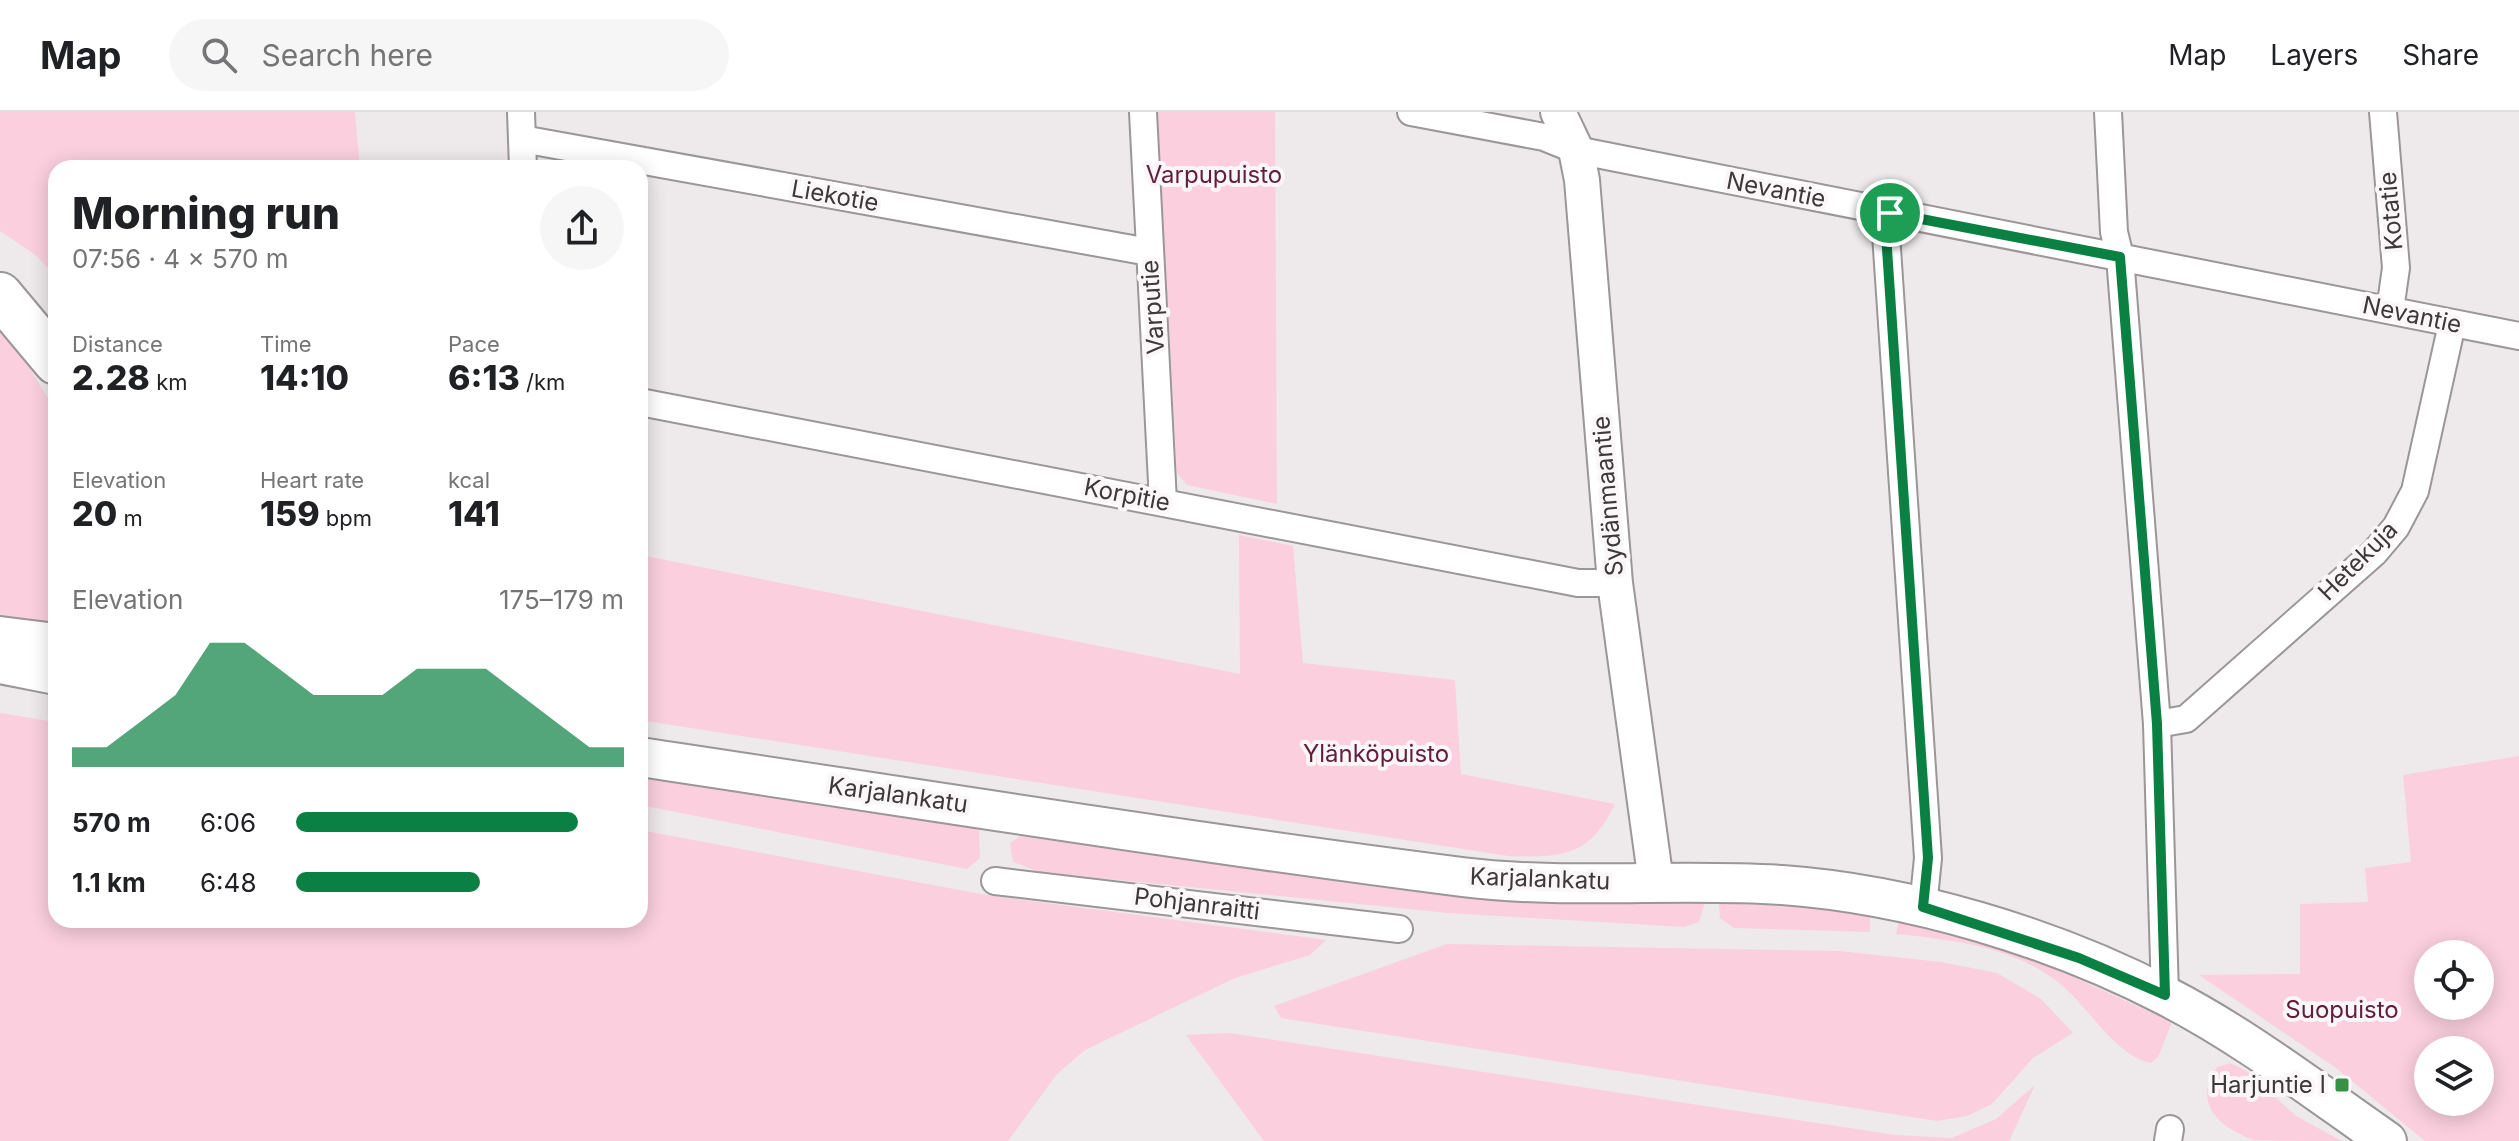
<!DOCTYPE html>
<meta charset="utf-8">
<style>
body{margin:0;font-family:Inter,sans-serif;background:#f6f6f6;color:#202124;height:100vh;display:flex;flex-direction:column;font-size:30px;white-space:nowrap}
*{box-sizing:border-box;margin:0}
p{font-size:26px;color:#757577}
.icon{flex:none;width:44px;height:44px;fill:none;stroke:currentColor;stroke-width:2;stroke-linecap:round;stroke-linejoin:round}
.map{position:relative;flex:1;overflow:hidden}
.side{position:absolute;left:48px;top:48px;width:600px;height:768px;display:flex;flex-direction:column;background:#fff;border-radius:24px;box-shadow:0 4px 20px #0003}
.side>*{flex:none}
.controls{position:absolute;left:2414px;top:828px;display:grid;gap:16px}
.controls a{display:grid;place-items:center;width:80px;height:80px;border-radius:50%;background:#fff;box-shadow:0 4px 20px #0003;font-size:40px}
.pin{position:absolute;display:grid;place-items:center;width:68px;height:68px;color:#fff;margin:-34px;border:4px solid #fff;border-radius:50%;box-shadow:0 2px 8px #0007}
.round{display:grid;place-items:center;flex:none;width:84px;height:84px;border-radius:42px;background:#f6f6f6}
.head{display:flex;align-items:center;justify-content:space-between;height:136px;padding:0 24px}
h1{font-size:44px;font-weight:800;line-height:60px}
.figures{display:grid;grid-template-columns:repeat(3,1fr);gap:12px;height:136px;padding:8px 24px}
.figures div{display:grid;align-content:center}
.figures b{font-size:34px;font-weight:800}
.figures small{font-size:22px;font-weight:400}
.figures p{font-size:22px}
.chart{height:224px;padding:16px 24px}
.chart p{display:flex;justify-content:space-between}
.chart svg{width:100%;height:144px;margin-top:8px;fill:#0b8043;opacity:.7}
ul{padding:0 24px;list-style:none;font-size:26px}
li{display:grid;grid-template-columns:128px 96px 1fr;align-items:center;height:60px}
li i{height:20px;border-radius:10px;background:#0b8043}
header{display:flex;align-items:center;gap:48px;box-sizing:border-box;height:112px;padding:0 40px;background:#fff;border-bottom:2px solid #e0e0e0}
header strong{font-size:38px}
nav{display:flex;gap:44px;margin-inline-start:auto;font-size:28px}
.search{width:560px;height:72px;background:#f6f6f6;display:flex;align-items:center;gap:20px;box-sizing:border-box;padding:0 28px;border-radius:44px;color:#757577;font-size:30px}
.map>svg:first-child{display:block}
.green{fill:#fbcfde;fill-rule:evenodd}
.lines{fill:none;stroke-linecap:round;stroke-linejoin:round}
.minor-casing{stroke:#9b9698;stroke-width:30}
.tertiary-casing{stroke:#9b9698;stroke-width:38}
.secondary-casing{stroke:#9b9698;stroke-width:42}
.trunk-casing{stroke:#9b9698;stroke-width:48}
.minor{stroke:#fff;stroke-width:26}
.tertiary{stroke:#fff;stroke-width:34}
.secondary{stroke:#fff;stroke-width:38}
.trunk{stroke:#fff;stroke-width:44}
.route-casing{stroke:#fff;stroke-width:16}
.route{stroke:#0b8043;stroke-width:10}
.poi-dot{fill:#359244;stroke:#fbf6f8;stroke-width:3}
.labels{text-anchor:middle;stroke-width:8;stroke-linejoin:round;paint-order:stroke}
.park-label{font-size:24px;fill:#611d3c;stroke:#fbf6f8}
.street-label{font-size:24px;fill:#3b393a;stroke:#fbf6f8}
.poi-label{font-size:24px;fill:#3b393a;stroke:#fbf6f8;text-anchor:end}
</style>
<header>
<strong>Map</strong>
<div class="search"><svg class="icon" aria-label="search" viewBox="0 0 24 24"><circle cx="10" cy="10" r="6"/><path d="M15 15l6 6"/></svg>Search here</div>
<nav><a>Map</a><a>Layers</a><a>Share</a></nav>
</header>
<div class="map">
<svg width="2519" height="1029" viewBox="0 0 2519 1029">
<rect width="100%" height="100%" fill="#eee9ea"/>
<g class="green">
<path d="M 0,0 L 355,0 L 360,56 L 56,56 L 56,165 L 37,144 L 0,119 Z"/>
<path d="M 1157,0 L 1275,0 L 1277,392 L 1187,373 L 1177,361 Z"/>
<path d="M 0,217 L 19,239 L 56,299 L 56,509 L 51,510 L 0,506 Z"/>
<path d="M 1239,423 L 1293,434 L 1303,551 L 1455,568 L 1461,662 L 1615,692 C 1589,746 1562,745 1508,744 L 640,608 L 640,443 L 1240,562 Z"/>
<path d="M 0,601 L 56,610 L 56,808 L 640,808 L 640,718 L 986,783 L 1326,828 L 1310,843 L 1235,866 L 1085,938 L 1057,962 L 1008,1029 L 0,1029 Z"/>
<path d="M 2519,644 L 2519,1029 L 2425,1029 L 2336,956 L 2199,863 L 2300,862 L 2300,792 L 2368,790 L 2365,756 L 2411,750 L 2403,663 ZM 2428,842 L 2480,842 L 2480,894 L 2428,894 ZM 2428,938 L 2480,938 L 2480,990 L 2428,990 Z"/>
<path d="M 640,660 L 967,709 L 979,716 L 980,746 L 967,757 L 640,693 Z"/>
<path d="M 1026,720 L 1486,786 L 1705,790 L 1699,810 L 1684,815 L 1448,801 L 1040,760 L 1013,750 L 1010,731 Z"/>
<path d="M 1719,791 L 1821,796 L 1870,803 L 1870,820 L 1734,816 L 1720,806 Z"/>
<path d="M 1899,808 L 2025,843 L 2172,910 L 2158,945 L 2151,951 C 2115,943 2091,899 2064,875 C 2017,835 1955,828 1896,822 Z"/>
<path d="M 1447,832 L 1839,839 L 1941,850 L 1997,861 L 2041,887 L 2073,921 L 2033,946 L 1992,992 L 1967,1004 L 1937,1009 L 1281,906 L 1274,894 Z"/>
<path d="M 1229,921 L 1895,1023 L 1952,1026 L 1996,1007 L 2035,973 L 2009,1029 L 1264,1029 L 1186,923 Z"/>
<path d="M 2230,951 L 2245,958 L 2296,1004 L 2342,1029 C 2320,1029 2273,1029 2254,1028 C 2218,1015 2192,991 2217,955 Z"/>
</g>
<g class="lines">
<g class="minor-casing">
<g id="minor">
<path d="M 521,0 L 523,56"/>
<path d="M 1143,0 L 1163,390"/>
<path d="M 1411,0 L 1544,25 L 1576,38 L 2519,224"/>
<path d="M 2108,0 L 2114,120 L 2120,145 L 2157,612 L 2165,883"/>
<path d="M 2383,0 L 2396,156 L 2390,198"/>
<path d="M 522,27 L 1149,140"/>
<path d="M 1890,101 L 1886,122 L 1928,746 L 1923,795"/>
<path d="M 640,290 L 1578,471 L 1615,471"/>
<path d="M 2157,612 L 2186,607 L 2374,441 L 2396,415 L 2415,379 L 2452,212"/>
<path d="M 995,769 L 1399,817"/>
<path d="M 2168,1029 L 2170,1017"/>
</g>
</g>
<g class="tertiary-casing">
<path id="tertiary" d="M 1558,0 L 1576,38 L 1582,68 L 1615,471 L 1656,770"/>
</g>
<g class="secondary-casing">
<g id="secondary">
<path d="M 0,524 L 56,531"/>
<path d="M 0,552 L 56,563"/>
<path d="M 640,645 C 914,686 1188,730 1462,765 C 1568,778 1676,766 1782,773 C 1909,782 2052,825 2166,884 C 2244,924 2315,979 2387,1029"/>
</g>
</g>
<g class="trunk-casing">
<path id="trunk" d="M 0,183 L 56,250"/>
</g>
<use href="#minor" class="minor"/>
<use href="#tertiary" class="tertiary"/>
<use href="#secondary" class="secondary"/>
<use href="#trunk" class="trunk"/>
</g>
<g class="lines">
<g class="route-casing">
<path id="route" d="M 1890,101 L 2120,145 L 2157,612 L 2165,883 L 2079,846 L 1923,795 L 1928,746 L 1886,122 Z"/>
</g>
<use href="#route" class="route"/>
</g>
<rect class="poi-dot" x="2334" y="965" width="16" height="16" rx="4"/>
<g class="labels">
<g class="park-label">
<text x="1214" y="71">Varpupuisto</text>
<text x="1376" y="650">Ylänköpuisto</text>
<text x="2342" y="906">Suopuisto</text>
</g>
<g class="street-label">
<text transform="translate(1776 78) rotate(11)" y="8">Nevantie</text>
<text transform="translate(835 84) rotate(10)" y="8">Liekotie</text>
<text transform="translate(2391 99) rotate(-95)" y="8">Kotatie</text>
<text transform="translate(1153 195) rotate(-94)" y="8">Varputie</text>
<text transform="translate(2412 203) rotate(12)" y="8">Nevantie</text>
<text transform="translate(1127 383) rotate(11)" y="8">Korpitie</text>
<text transform="translate(1608 384) rotate(-95)" y="8">Sydänmaantie</text>
<text transform="translate(2358 449) rotate(-45)" y="8">Hetekuja</text>
<text transform="translate(898 683) rotate(8)" y="8">Karjalankatu</text>
<text transform="translate(1540 767) rotate(2)" y="8">Karjalankatu</text>
<text transform="translate(1197 792) rotate(7)" y="8">Pohjanraitti</text>
</g>
<g class="poi-label">
<text x="2326" y="981">Harjuntie I</text>
</g>
</g>
</svg>
<div class="controls">
<a><svg class="icon" aria-label="locate" viewBox="0 0 24 24"><circle cx="12" cy="12" r="6"/><path d="M12 2v4M12 18v4M2 12h4M18 12h4"/></svg></a>
<a><svg class="icon" aria-label="layers" viewBox="0 0 24 24"><path d="M12 4l9 5-9 5-9-5zM3 14l9 5 9-5"/></svg></a>
</div>
<div class="pin" style="left:1890px;top:101px;background:#1e9e55"><svg class="icon" aria-label="arrive" viewBox="0 0 24 24"><path d="M6 21V4h12l-3 4 3 4H6"/></svg></div>
<section class="side">
<div class="head"><div><h1>Morning run</h1><p>07:56 · 4 × 570 m</p></div><a class="round"><svg class="icon" aria-label="share" viewBox="0 0 24 24"><path d="M12 15V3M7 8l5-5 5 5M5 13v7h14v-7"/></svg></a></div>
<div class="figures">
<div><p>Distance</p><b>2.28<small> km</small></b></div>
<div><p>Time</p><b>14:10</b></div>
<div><p>Pace</p><b>6:13<small> /km</small></b></div>
</div>
<div class="figures">
<div><p>Elevation</p><b>20<small> m</small></b></div>
<div><p>Heart rate</p><b>159<small> bpm</small></b></div>
<div><p>kcal</p><b>141</b></div>
</div>
<div class="chart"><p><span>Elevation</span>175–179 m</p>
<svg viewBox="0 0 160 44" preserveAspectRatio="none"><path d="M0 44V38L10 38L20 30L30 22L40 6L50 6L60 14L70 22L80 22L90 22L100 14L110 14L120 14L130 22L140 30L150 38L160 38V44z"/></svg>
</div>
<ul>
<li><b>570 m</b>6:06<i style="width:86%"></i></li>
<li><b>1.1 km</b>6:48<i style="width:56%"></i></li>
</ul>
</section>
</div>
